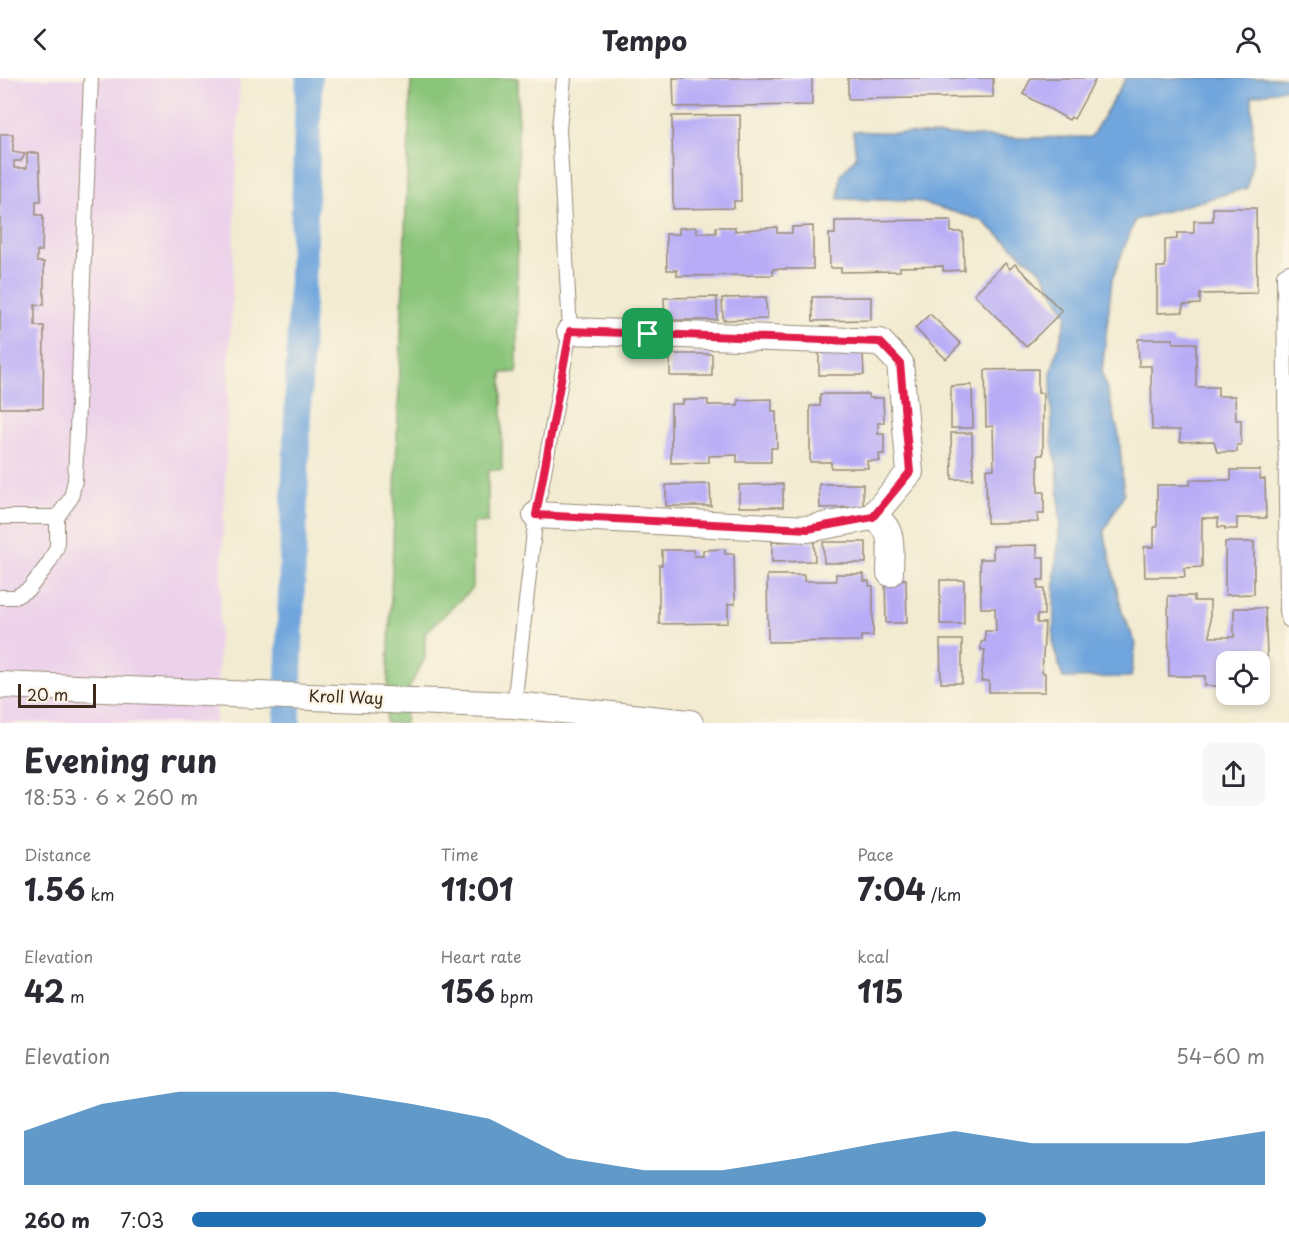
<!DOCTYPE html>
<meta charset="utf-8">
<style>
body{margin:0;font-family:"Playpen Sans",sans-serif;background:#f7f7f7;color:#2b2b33;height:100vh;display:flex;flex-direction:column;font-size:22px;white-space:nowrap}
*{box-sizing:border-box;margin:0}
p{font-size:20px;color:#7c7c81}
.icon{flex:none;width:33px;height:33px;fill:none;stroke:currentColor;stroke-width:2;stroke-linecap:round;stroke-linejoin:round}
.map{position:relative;height:645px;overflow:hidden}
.sheet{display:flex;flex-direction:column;background:#fff;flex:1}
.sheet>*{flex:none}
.tools{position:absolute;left:1216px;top:573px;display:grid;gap:12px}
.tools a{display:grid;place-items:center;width:54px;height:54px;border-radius:12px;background:#fff;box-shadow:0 3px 9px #0003;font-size:30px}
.scale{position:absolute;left:18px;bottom:15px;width:78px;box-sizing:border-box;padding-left:6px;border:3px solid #3b2a1e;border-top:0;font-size:16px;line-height:21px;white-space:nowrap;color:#3b2a1e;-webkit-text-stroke:4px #fcf5e5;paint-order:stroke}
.pin{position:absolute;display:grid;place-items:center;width:51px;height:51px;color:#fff;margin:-26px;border-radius:12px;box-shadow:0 3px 9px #0006}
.round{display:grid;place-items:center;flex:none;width:63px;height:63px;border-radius:12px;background:#f7f7f7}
.head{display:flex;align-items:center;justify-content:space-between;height:102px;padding:0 24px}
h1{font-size:33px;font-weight:700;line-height:45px}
.figures{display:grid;grid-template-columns:repeat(3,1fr);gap:9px;height:102px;padding:6px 24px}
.figures div{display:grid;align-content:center}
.figures b{font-size:30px;font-weight:700}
.figures small{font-size:16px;font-weight:400}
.figures p{font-size:16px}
.chart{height:168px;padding:12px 24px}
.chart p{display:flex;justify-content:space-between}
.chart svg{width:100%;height:108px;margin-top:6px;fill:#1f6fb2;opacity:.7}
ul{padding:0 24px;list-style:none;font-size:20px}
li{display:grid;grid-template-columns:96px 72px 1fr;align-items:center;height:45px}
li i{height:15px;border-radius:8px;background:#1f6fb2}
header{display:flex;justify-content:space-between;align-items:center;height:78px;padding:0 24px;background:#fff;font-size:27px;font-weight:700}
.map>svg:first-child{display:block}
.built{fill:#ecd1ea}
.green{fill:#8ac57a;stroke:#62784c;stroke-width:1.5}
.water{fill:#70a6dd;stroke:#56687e;stroke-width:1.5}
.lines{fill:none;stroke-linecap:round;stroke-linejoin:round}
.canal{stroke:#70a6dd;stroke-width:27}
.building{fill:#b8acf7}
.lane-casing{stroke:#968a78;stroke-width:16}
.street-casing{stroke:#968a78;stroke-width:28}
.lane{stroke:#fff;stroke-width:14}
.street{stroke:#fff;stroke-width:26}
.route-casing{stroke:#fff;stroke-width:12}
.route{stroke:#e11d48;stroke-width:8}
.labels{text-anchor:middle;stroke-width:5;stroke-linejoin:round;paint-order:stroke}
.street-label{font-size:16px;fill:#3b2a1e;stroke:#fcf5e5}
</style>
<header><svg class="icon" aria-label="back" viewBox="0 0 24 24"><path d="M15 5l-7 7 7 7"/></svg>Tempo<svg class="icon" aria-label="person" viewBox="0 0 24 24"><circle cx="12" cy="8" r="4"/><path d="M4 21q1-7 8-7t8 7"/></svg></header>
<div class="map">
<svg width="1289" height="645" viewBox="0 0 1289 645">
<rect width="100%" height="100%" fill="#fcf5e5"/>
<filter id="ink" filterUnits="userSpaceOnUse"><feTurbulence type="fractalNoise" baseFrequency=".0167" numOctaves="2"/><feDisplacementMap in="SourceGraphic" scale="12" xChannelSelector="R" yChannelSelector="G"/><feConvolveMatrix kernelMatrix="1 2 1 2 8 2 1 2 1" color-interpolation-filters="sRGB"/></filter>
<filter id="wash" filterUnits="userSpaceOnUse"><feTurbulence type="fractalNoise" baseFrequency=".008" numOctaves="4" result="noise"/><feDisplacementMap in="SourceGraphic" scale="24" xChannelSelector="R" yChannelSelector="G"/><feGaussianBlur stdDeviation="1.35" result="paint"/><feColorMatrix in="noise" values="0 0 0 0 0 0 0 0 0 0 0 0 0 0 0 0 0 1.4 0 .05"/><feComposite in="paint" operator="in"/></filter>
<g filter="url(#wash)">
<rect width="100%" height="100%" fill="#f2ebd1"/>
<path class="built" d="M 0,0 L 240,0 L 216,645 L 0,645 Z"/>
<path class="green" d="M 411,0 L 518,0 L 517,294 L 502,295 L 502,392 L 488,392 L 488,444 L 473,445 L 473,510 L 425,555 L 425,580 L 408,612 L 405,645 L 386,645 Z"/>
<path class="water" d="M 1126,0 L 1289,0 L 1289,10 L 1252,18 L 1253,80 L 1247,110 L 1135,142 L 1112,202 L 1102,294 L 1119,357 L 1124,416 L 1104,453 L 1122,534 L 1136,566 L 1131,599 L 1063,600 L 1053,567 L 1055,494 L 1060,447 L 1057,388 L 1052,365 L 1051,295 L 1067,237 L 1042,194 L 981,142 L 916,123 L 838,121 L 841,96 L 856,79 L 853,53 L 1022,60 L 1091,59 Z"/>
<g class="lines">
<path class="canal" d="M 287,645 L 309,0"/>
</g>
<g id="blocks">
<g class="building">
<path d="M 673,0 L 812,0 L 812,27 L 674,29 Z"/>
<path d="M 848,0 L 993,0 L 993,19 L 848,21 Z"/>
<path d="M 1031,0 L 1096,0 L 1074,41 L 1071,39 L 1069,42 L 1023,16 Z"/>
<path d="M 740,37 L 741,123 L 734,123 L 734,130 L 673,131 L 672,38 Z"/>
<path d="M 0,56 L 13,56 L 13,74 L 25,76 L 21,83 L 14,83 L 14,90 L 27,90 L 27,75 L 39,75 L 41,123 L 36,123 L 36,137 L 43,137 L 42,173 L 37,173 L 37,184 L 44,184 L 44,227 L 35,227 L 35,248 L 44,248 L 43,330 L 0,330 Z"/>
<path d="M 1213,130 L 1256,130 L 1257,215 L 1200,216 L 1200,226 L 1183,227 L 1183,234 L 1157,235 L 1157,189 L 1165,189 L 1165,162 L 1177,161 L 1177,155 L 1194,155 L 1194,143 L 1213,143 Z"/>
<path d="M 951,142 L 951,154 L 963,154 L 964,192 L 943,193 L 943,188 L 900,189 L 900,193 L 841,194 L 841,190 L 830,190 L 829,156 L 835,156 L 835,143 Z"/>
<path d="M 813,148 L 813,191 L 773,191 L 773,197 L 677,198 L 677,192 L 667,192 L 666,156 L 679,156 L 679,150 L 697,149 L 697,155 L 716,155 L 716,149 L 735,149 L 735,153 L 777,149 L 777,155 L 792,155 L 792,149 Z"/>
<path d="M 1005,185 L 1010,191 L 1015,186 L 1062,233 L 1026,269 L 974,216 Z"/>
<path d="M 717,219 L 717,242 L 665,242 L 664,220 Z"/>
<path d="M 766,219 L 767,241 L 723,242 L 722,220 Z"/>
<path d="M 812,219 L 871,219 L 871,242 L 813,243 Z"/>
<path d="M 930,236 L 961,266 L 946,281 L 915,250 Z"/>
<path d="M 1138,261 L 1173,261 L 1173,265 L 1196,265 L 1196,309 L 1218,309 L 1218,318 L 1235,318 L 1236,342 L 1241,342 L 1241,367 L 1237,367 L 1237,374 L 1217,374 L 1214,363 L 1180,364 L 1180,352 L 1152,352 L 1151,288 L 1139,288 Z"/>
<path d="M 819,275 L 863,275 L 864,297 L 819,297 Z"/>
<rect x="670" y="276" width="42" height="22"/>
<path d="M 1038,291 L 1038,315 L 1043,315 L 1043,377 L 1038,377 L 1038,414 L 1044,414 L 1044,436 L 1037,436 L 1038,444 L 987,445 L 986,391 L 994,391 L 993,348 L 986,349 L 985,292 Z"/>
<path d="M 972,307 L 973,350 L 951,350 L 951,308 Z"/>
<path d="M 820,316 L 869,316 L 869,320 L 883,320 L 884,345 L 878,345 L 878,356 L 884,356 L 884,376 L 879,376 L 880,383 L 867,383 L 868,390 L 831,390 L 831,384 L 810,384 L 810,328 L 820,328 Z"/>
<path d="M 772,321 L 772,333 L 776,333 L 777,370 L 771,370 L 771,384 L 737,384 L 737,377 L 709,378 L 709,384 L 671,385 L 671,326 L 683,326 L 683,322 L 708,322 L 708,327 L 738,327 L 738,322 Z"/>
<path d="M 951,355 L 972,355 L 973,401 L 952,401 Z"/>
<path d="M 1231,392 L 1260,392 L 1260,401 L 1265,401 L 1266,440 L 1237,440 L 1237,451 L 1225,451 L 1225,449 L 1218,449 L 1218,440 L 1202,440 L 1202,489 L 1184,490 L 1185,499 L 1145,499 L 1144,469 L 1154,469 L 1154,449 L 1157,449 L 1157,407 L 1190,407 L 1190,402 L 1231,402 Z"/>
<path d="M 710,406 L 711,428 L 666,428 L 666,407 Z"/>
<path d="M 783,406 L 783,429 L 739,429 L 739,407 Z"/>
<path d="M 819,406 L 863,406 L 863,429 L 820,430 Z"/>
<path d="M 814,463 L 815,483 L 772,484 L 772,464 Z"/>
<path d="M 823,464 L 866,464 L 866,485 L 824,485 Z"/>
<path d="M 1225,464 L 1254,464 L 1254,516 L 1225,517 Z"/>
<path d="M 1037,467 L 1037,479 L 1044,479 L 1044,502 L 1038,502 L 1038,511 L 1044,511 L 1044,537 L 1037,537 L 1037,545 L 1045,545 L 1042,595 L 1045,595 L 1045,614 L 989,614 L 989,603 L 981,603 L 985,572 L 981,572 L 981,564 L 985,563 L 985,553 L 996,553 L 995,530 L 981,530 L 980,481 L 993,481 L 993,468 Z"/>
<path d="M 725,471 L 725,476 L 734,476 L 735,526 L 728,526 L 728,545 L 659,546 L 659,487 L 662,487 L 662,472 L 693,472 L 694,478 L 703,478 L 703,472 Z"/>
<path d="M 836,496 L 864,496 L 864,503 L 869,503 L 869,508 L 873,508 L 873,558 L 861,558 L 861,563 L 768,564 L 767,497 L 804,497 L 804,503 L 836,503 Z"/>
<path d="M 906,501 L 907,545 L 886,545 L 885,502 Z"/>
<rect x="940" y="502" width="24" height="44"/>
<path d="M 1168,518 L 1194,518 L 1194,523 L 1210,523 L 1210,559 L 1234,559 L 1234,530 L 1265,530 L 1268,600 L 1264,600 L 1264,617 L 1260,618 L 1260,584 L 1227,584 L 1227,608 L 1205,608 L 1205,598 L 1169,598 Z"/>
<path d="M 940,562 L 962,562 L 962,605 L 941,605 Z"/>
</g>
</g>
</g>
<g filter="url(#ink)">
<use href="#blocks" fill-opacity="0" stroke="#968a78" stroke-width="1.5"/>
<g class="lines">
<g class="lane-casing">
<g id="lane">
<path d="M 1289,194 L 1284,197 L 1287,533 L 1289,542"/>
<path d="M 0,439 L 57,439 L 57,469 L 49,485 L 29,511 L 15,519 L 0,519"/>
<path d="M 57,439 L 71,420 L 75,402 L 91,0"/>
<path d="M 514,627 L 536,437 L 570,253 L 559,51 L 564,0"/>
</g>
</g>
<g class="street-casing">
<g id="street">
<path d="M 536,437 L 808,451 L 872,439 L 910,394 L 900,285 L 880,264 L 570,253"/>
<path d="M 872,439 C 896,449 890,473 890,495"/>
<path d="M 0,607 L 514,627 L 690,645"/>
</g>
</g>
<use href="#lane" class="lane"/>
<use href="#street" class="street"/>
</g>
</g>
<g class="lines" filter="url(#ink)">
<g class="route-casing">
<path id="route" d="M 570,253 L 880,264 L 900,285 L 910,394 L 873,439 L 808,451 L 536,437 Z"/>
</g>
<use href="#route" class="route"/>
</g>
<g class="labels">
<g class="street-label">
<text transform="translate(346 619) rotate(2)" y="6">Kroll Way</text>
</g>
</g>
</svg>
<div class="tools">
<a><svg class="icon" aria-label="locate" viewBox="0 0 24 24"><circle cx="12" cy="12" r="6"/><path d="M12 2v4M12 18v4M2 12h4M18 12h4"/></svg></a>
</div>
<div class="scale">20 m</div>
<div class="pin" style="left:648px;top:256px;background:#1e9e55"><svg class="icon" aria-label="arrive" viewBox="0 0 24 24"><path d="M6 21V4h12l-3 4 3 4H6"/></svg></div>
</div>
<section class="sheet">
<div class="head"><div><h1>Evening run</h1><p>18:53 · 6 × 260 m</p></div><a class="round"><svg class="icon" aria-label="share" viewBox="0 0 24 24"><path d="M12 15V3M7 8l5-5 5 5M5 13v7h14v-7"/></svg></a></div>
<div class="figures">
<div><p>Distance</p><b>1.56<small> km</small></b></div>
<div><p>Time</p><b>11:01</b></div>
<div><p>Pace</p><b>7:04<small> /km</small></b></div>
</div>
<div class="figures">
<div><p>Elevation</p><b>42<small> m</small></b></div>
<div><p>Heart rate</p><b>156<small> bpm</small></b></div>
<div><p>kcal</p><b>115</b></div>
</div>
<div class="chart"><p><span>Elevation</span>54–60 m</p>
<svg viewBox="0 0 160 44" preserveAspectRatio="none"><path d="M0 44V22L10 11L20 6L30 6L40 6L50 11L60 17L70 33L80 38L90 38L100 33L110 27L120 22L130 27L140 27L150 27L160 22V44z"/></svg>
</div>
<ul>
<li><b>260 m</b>7:03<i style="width:74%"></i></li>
</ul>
</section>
